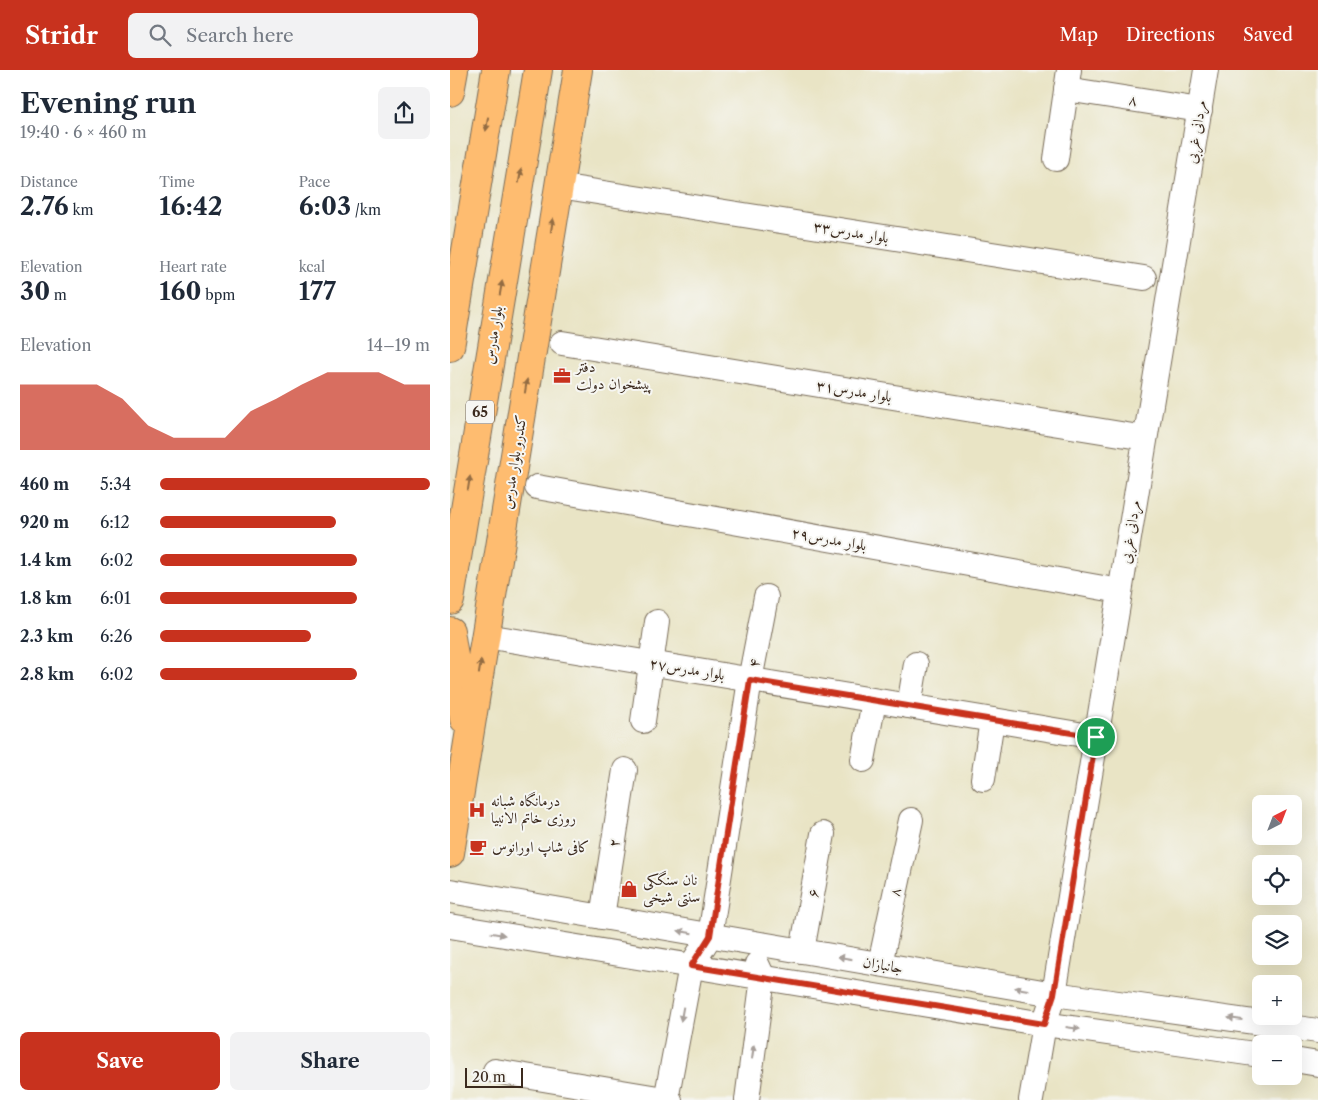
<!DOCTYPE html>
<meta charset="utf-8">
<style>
body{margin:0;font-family:"Libre Caslon Text",Amiri,serif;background:#f2f2f3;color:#1f2937;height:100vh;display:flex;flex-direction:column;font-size:19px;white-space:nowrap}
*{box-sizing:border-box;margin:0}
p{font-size:16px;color:#747a83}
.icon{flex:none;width:28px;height:28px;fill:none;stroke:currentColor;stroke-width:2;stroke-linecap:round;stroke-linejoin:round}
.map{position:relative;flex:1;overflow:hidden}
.sheet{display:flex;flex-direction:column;background:#fff;width:450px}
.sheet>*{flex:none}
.needle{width:32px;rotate:42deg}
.tools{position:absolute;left:802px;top:725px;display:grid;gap:10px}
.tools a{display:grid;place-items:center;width:50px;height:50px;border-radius:8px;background:#fff;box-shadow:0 5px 20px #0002;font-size:25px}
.scale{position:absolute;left:15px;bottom:12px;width:58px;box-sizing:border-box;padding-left:5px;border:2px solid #3b2a1e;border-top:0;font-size:14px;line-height:18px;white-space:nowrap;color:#3b2a1e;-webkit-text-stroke:4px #f6f6f2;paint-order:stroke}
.pin{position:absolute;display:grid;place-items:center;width:42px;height:42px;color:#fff;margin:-21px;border:2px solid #fff;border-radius:50%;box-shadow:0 1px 5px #0007}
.round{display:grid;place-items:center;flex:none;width:52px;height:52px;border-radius:8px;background:#f2f2f3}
.overview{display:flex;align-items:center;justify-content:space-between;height:85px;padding:0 20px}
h1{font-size:28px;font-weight:700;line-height:38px}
.metrics{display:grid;grid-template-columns:repeat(3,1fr);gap:8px;height:85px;padding:5px 20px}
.metrics div{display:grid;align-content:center}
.metrics b{font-size:25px;font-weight:700}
.metrics small{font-size:14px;font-weight:400}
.metrics p{font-size:14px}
.chart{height:140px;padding:10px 20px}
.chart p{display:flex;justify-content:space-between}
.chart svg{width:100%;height:90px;margin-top:5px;fill:#c8321e;opacity:.7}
.cta{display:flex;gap:10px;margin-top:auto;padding:10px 20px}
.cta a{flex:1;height:58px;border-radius:8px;background:#c8321e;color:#fff;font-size:20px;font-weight:700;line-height:58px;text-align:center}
.cta a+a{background:#f2f2f3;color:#1f2937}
ul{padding:0 20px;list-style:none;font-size:16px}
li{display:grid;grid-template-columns:80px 60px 1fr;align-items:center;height:38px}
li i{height:12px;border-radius:6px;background:#c8321e}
header{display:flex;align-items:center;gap:30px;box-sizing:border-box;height:70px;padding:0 25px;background:#c8321e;color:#fff}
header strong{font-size:24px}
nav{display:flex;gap:28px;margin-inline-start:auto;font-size:18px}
.search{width:350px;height:45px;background:#f2f2f3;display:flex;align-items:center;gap:12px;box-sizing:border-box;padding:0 18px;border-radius:8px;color:#747a83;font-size:19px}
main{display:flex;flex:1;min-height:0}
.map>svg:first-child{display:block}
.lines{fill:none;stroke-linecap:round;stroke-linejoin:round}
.minor-casing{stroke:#786b58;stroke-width:26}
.major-casing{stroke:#786b58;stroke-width:30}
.minor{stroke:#fff;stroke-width:24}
.major{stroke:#febc70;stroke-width:28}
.oneway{fill:#936c43}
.oneway2{fill:#a79f9a}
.route-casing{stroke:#fff;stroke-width:10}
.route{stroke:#c8321e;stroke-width:6}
.labels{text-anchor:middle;stroke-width:4;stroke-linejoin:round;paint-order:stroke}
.shield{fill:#f6f6f2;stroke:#73675e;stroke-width:1}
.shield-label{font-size:14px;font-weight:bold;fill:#3b2a1e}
.street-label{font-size:15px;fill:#3b2a1e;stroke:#f6f6f2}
.poi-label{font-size:15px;fill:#3b2a1e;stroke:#f6f6f2;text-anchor:start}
</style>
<header>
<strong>Stridr</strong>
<div class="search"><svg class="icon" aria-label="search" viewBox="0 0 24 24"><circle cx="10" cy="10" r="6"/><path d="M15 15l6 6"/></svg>Search here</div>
<nav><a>Map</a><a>Directions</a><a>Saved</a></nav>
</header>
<main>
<section class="sheet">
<div class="overview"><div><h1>Evening run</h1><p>19:40 · 6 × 460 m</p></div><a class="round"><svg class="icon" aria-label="share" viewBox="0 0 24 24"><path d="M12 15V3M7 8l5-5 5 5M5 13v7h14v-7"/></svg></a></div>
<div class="metrics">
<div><p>Distance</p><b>2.76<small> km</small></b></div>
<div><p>Time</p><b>16:42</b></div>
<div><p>Pace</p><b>6:03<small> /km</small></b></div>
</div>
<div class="metrics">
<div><p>Elevation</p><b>30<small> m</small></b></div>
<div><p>Heart rate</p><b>160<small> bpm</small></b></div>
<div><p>kcal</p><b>177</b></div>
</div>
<div class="chart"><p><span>Elevation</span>14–19 m</p>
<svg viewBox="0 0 160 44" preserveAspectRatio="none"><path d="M0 44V12L10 12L20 12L30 12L40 19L50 32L60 38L70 38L80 38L90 25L100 19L110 12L120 6L130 6L140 6L150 12L160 12V44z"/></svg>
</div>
<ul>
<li><b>460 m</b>5:34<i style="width:100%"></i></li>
<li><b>920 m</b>6:12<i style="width:65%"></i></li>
<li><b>1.4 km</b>6:02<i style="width:73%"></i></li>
<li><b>1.8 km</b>6:01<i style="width:73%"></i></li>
<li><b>2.3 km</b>6:26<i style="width:56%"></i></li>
<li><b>2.8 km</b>6:02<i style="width:73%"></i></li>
</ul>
<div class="cta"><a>Save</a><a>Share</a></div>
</section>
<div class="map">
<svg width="868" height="1030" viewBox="0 0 868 1030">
<rect width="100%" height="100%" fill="#f6f6f2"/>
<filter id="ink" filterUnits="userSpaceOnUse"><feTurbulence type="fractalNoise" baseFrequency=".02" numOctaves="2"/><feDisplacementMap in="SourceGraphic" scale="10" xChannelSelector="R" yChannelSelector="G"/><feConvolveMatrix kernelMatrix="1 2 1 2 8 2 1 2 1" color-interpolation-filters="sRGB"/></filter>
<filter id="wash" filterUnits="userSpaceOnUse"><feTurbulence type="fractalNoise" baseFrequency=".0096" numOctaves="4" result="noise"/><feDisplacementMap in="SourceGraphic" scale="20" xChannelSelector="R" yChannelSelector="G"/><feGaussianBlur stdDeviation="1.12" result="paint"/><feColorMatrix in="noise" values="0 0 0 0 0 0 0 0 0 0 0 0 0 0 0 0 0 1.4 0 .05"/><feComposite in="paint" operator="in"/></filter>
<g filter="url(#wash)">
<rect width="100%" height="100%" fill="#e9e4c5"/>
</g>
<g filter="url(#ink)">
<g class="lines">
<g class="minor-casing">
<g id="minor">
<path d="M 616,19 L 750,40"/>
<path d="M 606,89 L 619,0"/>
<path d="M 109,116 L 694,208"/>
<path d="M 112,273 L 695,368"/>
<path d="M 87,417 L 670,521"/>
<path d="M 36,566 L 646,667"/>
<path d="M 459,636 L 466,594"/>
<path d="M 193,651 L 207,552"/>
<path d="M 413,690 L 424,631"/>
<path d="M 533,709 L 542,650"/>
<path d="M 0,821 L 604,924 L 868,961"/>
<path d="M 152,847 L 175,700"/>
<path d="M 0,856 L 594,954 L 811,985"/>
<path d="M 352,881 L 373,764"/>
<path d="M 430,894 L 461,750"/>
<path d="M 844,990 L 868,994"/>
<path d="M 45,1001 L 220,1030"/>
<path d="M 216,1030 L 241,896 L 260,866 L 300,610 L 316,527"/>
<path d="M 297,1030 L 313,907 L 307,894"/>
<path d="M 581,1030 L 594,954 L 604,924 L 756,0"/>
</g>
</g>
<g class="major-casing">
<g id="major">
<path d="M 0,22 L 4,0"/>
<path d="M 0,277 L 46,0"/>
<path d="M 0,530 L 88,0"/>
<path d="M 0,561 L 14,649"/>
<path d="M 0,783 L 128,0"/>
</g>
</g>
<use href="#minor" class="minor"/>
<use href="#major" class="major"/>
</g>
<defs><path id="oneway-solid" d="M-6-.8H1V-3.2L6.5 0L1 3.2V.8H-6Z" transform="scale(1.25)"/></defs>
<g class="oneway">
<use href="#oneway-solid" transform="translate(37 54) rotate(99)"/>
<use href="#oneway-solid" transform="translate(70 106) rotate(-80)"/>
<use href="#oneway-solid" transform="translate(102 155) rotate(-81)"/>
<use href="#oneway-solid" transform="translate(51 218) rotate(-80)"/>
<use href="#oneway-solid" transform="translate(76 316) rotate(-81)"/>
<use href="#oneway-solid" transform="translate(19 413) rotate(-81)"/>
<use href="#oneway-solid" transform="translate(30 597) rotate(-81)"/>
</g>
<g class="oneway2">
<use href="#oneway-solid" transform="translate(235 862) rotate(-170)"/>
<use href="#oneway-solid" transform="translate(48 864) rotate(9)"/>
<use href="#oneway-solid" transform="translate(395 888) rotate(-170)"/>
<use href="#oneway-solid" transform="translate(572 919) rotate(-170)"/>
<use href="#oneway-solid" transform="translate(232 944) rotate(100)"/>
<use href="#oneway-solid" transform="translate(785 949) rotate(-172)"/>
<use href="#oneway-solid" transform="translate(623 958) rotate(8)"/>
<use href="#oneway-solid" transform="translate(303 982) rotate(-82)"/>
</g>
</g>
<g class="lines" filter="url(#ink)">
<g class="route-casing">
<path id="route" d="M 300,610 L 646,667 L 604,924 L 594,954 L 241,896 L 260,866 Z"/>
</g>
<use href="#route" class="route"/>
</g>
<defs>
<g id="office-bare" transform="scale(1.35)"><path d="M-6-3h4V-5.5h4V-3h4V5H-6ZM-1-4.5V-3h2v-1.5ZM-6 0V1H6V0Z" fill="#c8321e" stroke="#f6f6f2" stroke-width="2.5" paint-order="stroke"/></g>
<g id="hospital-bare" transform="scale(1.35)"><path d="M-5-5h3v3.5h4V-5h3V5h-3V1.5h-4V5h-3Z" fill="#c8321e" stroke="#f6f6f2" stroke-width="2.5" paint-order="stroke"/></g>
<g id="cafe-bare" transform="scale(1.35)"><path d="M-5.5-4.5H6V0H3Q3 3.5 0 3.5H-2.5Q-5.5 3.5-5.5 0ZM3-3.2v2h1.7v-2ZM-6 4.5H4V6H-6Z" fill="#c8321e" stroke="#f6f6f2" stroke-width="2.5" paint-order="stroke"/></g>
<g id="shop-bare" transform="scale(1.35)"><path d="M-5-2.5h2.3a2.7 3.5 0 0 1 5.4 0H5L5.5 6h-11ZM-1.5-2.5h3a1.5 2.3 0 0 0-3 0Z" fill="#c8321e" stroke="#f6f6f2" stroke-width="2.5" paint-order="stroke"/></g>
</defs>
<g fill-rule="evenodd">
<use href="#office-bare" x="112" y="306"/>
<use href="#hospital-bare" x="27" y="740"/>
<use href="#cafe-bare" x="28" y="777"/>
<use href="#shop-bare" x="179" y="819"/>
</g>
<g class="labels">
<rect class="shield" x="16" y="330.5" width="28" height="23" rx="4"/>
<g class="shield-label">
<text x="30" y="347">65</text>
</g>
<g class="street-label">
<text transform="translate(683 30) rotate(9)" y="5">۸</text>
<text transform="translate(746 62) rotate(-81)" y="5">مردانی غربی</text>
<text transform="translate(401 162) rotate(9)" y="5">بلوار مدرس۳۳</text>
<text transform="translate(43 265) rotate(-81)" y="5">بلوار مدرس</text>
<text transform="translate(404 321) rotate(9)" y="5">بلوار مدرس۳۱</text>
<text transform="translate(64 392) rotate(-81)" y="5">کندرو بلوار مدرس</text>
<text transform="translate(680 462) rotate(-81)" y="5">مردانی غربی</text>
<text transform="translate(379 469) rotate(10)" y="5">۲۹بلوار مدرس</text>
<text transform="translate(304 593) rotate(-80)" y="5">۴</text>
<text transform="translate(237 599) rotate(9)" y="5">بلوار مدرس۲۷</text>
<text transform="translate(164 773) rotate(-81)" y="5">۲</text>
<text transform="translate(445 822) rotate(-78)" y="5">۸</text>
<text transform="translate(363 823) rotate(-80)" y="5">۶</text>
<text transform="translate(433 895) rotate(10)" y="5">جانبازان</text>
</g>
<g class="poi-label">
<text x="126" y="302">دفتر<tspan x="126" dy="17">پیشخوان دولت</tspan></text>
<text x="41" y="736">درمانگاه شبانه<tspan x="41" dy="17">روزی خاتم الانبیا</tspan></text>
<text x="42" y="782">کافی شاپ اورانوس</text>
<text x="193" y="815">نان سنگکی<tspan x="193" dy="17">سنتی شیخی</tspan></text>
</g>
</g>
</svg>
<div class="tools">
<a><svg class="needle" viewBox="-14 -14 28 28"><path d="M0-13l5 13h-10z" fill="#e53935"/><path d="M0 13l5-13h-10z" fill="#747a83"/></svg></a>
<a><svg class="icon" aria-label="locate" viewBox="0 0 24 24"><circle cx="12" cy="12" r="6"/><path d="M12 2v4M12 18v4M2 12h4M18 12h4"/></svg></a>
<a><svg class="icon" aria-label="layers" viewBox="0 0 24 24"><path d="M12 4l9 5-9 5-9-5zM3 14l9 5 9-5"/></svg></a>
<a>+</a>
<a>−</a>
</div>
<div class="scale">20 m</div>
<div class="pin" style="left:646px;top:667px;background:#1e9e55"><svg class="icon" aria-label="arrive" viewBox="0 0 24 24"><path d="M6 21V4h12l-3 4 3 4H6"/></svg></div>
</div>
</main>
